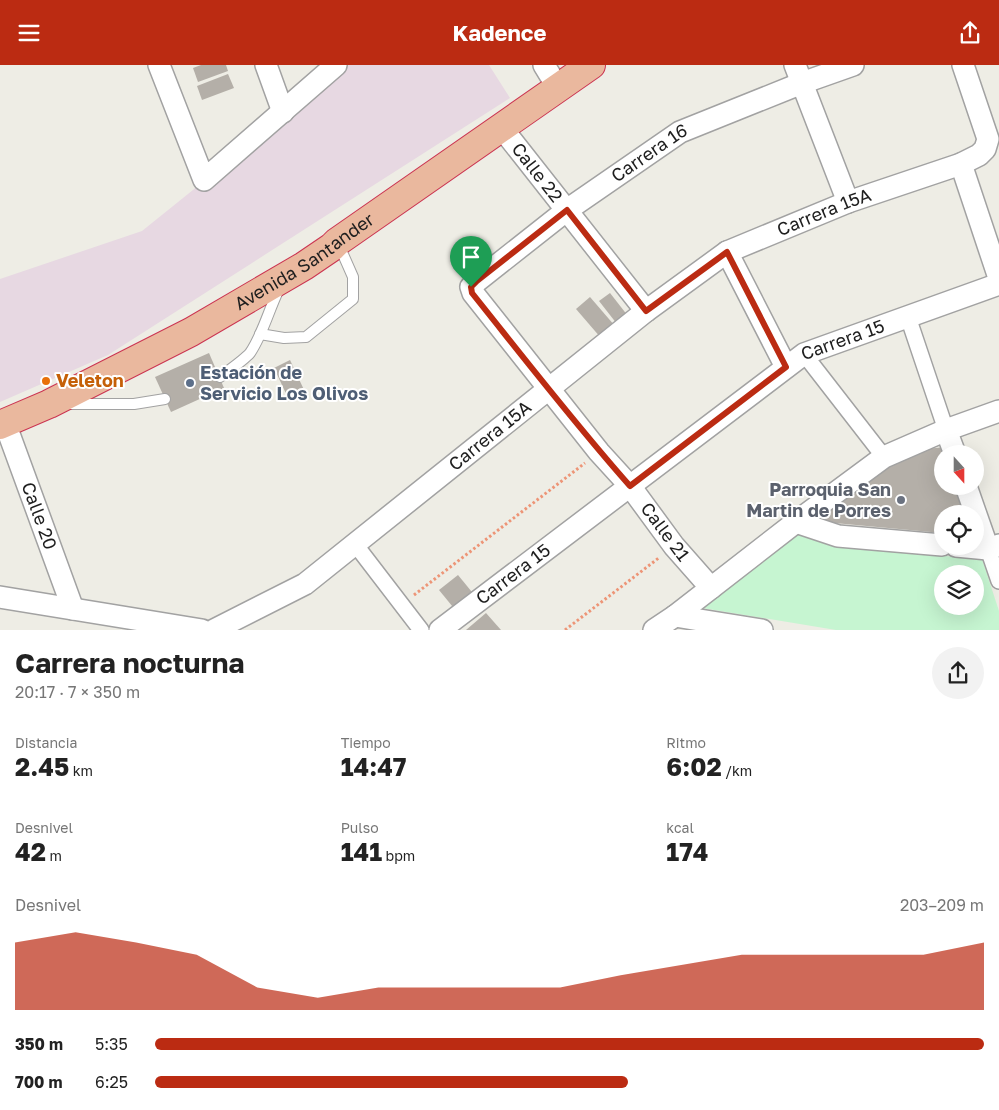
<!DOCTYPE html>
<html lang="es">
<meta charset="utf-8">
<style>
body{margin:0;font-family:"Golos Text",sans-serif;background:#f2f2f2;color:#222;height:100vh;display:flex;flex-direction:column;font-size:19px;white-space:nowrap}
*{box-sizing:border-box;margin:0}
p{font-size:16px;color:#767676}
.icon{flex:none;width:28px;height:28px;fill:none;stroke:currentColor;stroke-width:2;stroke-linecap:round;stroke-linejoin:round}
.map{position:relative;height:565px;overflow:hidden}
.sheet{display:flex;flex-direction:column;background:#fff;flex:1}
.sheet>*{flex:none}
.needle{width:32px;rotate:159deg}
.fabs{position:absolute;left:934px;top:380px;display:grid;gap:10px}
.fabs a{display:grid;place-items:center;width:50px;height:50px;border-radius:50%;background:#fff;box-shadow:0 5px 20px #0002;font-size:25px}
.pin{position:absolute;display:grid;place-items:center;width:42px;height:42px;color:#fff;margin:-51px -21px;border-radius:50% 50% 50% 0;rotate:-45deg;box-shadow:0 0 5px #0007}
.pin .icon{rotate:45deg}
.round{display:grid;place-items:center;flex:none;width:52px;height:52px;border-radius:26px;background:#f2f2f2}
.summary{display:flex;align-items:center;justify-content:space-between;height:85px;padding:0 15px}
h1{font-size:28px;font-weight:700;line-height:38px}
.metrics{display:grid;grid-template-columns:repeat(3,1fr);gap:8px;height:85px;padding:5px 15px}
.metrics div{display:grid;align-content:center}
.metrics b{font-size:25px;font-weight:700}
.metrics small{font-size:14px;font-weight:400}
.metrics p{font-size:14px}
.chart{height:140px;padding:10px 15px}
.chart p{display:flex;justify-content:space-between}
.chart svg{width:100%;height:90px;margin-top:5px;fill:#bb2b12;opacity:.7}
ul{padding:0 15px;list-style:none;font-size:16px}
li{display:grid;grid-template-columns:80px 60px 1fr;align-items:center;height:38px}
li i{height:12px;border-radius:6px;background:#bb2b12}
header{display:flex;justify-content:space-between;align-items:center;height:65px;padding:0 15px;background:#bb2b12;color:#fff;font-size:22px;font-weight:700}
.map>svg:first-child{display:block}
.industrial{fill:#e7d8e2}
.park{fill:#c6f5d1;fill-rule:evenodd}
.building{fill:#b4afa8}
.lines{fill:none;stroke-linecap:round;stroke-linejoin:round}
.service-casing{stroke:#a2a2a2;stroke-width:12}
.pedestrian-casing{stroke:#a2a2a2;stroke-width:18}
.minor-casing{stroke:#a2a2a2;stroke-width:24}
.trunk-casing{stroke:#cb3451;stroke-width:30}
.path{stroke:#ed9577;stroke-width:3;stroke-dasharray:2.5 2.5;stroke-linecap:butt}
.service{stroke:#fff;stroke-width:10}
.pedestrian{stroke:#fff;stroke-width:15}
.minor{stroke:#fff;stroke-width:21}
.trunk{stroke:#eab89e;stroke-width:28}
.route-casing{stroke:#fff;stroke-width:10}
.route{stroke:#bb2b12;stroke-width:6}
.food-dot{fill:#e8710a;stroke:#fff;stroke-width:2}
.service-dot{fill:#5c6f8a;stroke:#fff;stroke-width:2}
.worship-dot{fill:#6b7280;stroke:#fff;stroke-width:2}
.labels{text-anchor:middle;stroke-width:4;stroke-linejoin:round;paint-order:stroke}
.street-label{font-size:18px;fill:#1e1e1e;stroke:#fff}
.service-label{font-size:18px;font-weight:bold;fill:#4e5e75;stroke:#fff;text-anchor:start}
.food-label{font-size:18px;font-weight:bold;fill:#c56008;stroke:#fff;text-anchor:start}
.worship-label{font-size:18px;font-weight:bold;fill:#5b616d;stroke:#fff;text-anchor:end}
</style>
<header><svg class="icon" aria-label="menu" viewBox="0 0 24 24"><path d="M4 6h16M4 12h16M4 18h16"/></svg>Kadence<svg class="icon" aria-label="share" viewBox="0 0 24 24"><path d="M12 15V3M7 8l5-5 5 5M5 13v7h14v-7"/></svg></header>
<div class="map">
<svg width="999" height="565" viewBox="0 0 999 565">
<rect width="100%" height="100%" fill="#eeede5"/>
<path class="industrial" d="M 348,0 L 489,0 L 510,33 L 108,290 L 0,337 L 0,214 L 142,166 Z"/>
<path class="park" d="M 797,468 L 836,482 L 982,494 L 999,546 L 999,565 L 836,565 L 702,543 ZM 942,509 L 975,509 L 975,541 L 942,541 Z"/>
<g class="building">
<path d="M 201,0 L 226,0 L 228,6 L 198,17 L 193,3 Z"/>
<path d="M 228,9 L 234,23 L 202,35 L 197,21 Z"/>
<path d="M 610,228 L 628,251 L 617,259 L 599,236 Z"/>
<path d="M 590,232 L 615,261 L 601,273 L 576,244 Z"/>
<path d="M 209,288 L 224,323 L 171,347 L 155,312 Z"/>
<path d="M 290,295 L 305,327 L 289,335 L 274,303 Z"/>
<path d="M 946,382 L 948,389 L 942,389 L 942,421 L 960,421 L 969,449 L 942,449 L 942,468 L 813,456 L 865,412 L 915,385 Z"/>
<path d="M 458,510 L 476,532 L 457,547 L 439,525 Z"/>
<path d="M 486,548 L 501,565 L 466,565 Z"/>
</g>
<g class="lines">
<g class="service-casing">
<g id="service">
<path d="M 260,269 L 284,273 L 306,272 L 353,234 L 353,212 L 338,178"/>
<path d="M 220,312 C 228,306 244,295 250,288 C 263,269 269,244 279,224"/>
<path d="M 67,339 L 134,339 L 165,334"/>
</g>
</g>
<g class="pedestrian-casing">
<g id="pedestrian">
<path d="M 908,252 L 946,365"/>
<path d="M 804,289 L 884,392"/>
<path d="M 355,479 L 421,565"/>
<path d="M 988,484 L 999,516"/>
</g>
</g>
<g class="minor-casing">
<g id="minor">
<path d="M 159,0 L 204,115 L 336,0"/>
<path d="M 266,0 L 283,47"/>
<path d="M 544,0 L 558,23"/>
<path d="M 795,0 L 848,137"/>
<path id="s1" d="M 501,62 L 646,246"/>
<path d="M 961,99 L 999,213"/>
<path d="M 727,187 L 786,302"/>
<path id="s2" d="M 5,358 L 73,544"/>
<path d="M 946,365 L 955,389"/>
<path d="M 966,421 L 988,484"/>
<path d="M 796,457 L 838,471 L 942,480"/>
<path d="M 956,481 L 988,484 L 999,480"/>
<path id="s3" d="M 711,523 L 674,481 L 630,421 L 599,387 L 473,228 L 471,222 L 477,216 L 567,145 L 680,67 L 802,18 L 853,0"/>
<path d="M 0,532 L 202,565"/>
<path d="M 675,551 L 762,565"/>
<path id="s4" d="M 214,565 L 305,519 L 646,246 L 727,187 L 848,137 L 961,99 L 979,90 L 985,84 L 988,74 L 963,0"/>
<path id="s5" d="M 440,565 L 804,289 L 999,219"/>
<path d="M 654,565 L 675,551 L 796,457 L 884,392 L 946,365 L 999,346"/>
</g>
</g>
<g class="trunk-casing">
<g id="trunk">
<path id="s6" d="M 0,360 L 49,339 L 191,267 L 304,201 L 332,182 L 337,177 L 591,0"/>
</g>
</g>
<g class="path">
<path d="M 414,530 L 585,398"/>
<path d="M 565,565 L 660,492"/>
</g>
<use href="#service" class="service"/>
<use href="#pedestrian" class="pedestrian"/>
<use href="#minor" class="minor"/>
<use href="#trunk" class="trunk"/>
</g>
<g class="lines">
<g class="route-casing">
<path id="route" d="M 567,145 L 646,246 L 727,187 L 786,302 L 630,421 C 575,359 524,293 472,228 L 471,222 L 477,216 Z"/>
</g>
<use href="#route" class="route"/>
</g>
<circle class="food-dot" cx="46" cy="316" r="5"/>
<circle class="service-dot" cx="190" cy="318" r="5"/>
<circle class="worship-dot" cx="901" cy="435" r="5"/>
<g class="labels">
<g class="street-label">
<text dy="6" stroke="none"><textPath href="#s3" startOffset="609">Carrera 16</textPath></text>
<text dy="6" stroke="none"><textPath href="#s1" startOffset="58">Calle 22</textPath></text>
<text dy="6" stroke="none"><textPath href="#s4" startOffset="744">Carrera 15A</textPath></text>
<text dy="6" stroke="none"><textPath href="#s6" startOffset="346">Avenida Santander</textPath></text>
<text dy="6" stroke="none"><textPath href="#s5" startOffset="498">Carrera 15</textPath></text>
<text dy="6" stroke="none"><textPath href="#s4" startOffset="339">Carrera 15A</textPath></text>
<text dy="6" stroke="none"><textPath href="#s2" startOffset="99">Calle 20</textPath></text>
<text transform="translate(665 467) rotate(53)" y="6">Calle 21</text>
<text dy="6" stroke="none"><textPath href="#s5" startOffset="92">Carrera 15</textPath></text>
</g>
<g class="service-label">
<text x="200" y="314">Estación de<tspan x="200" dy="21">Servicio Los Olivos</tspan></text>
</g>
<g class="food-label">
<text x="56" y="322">Veleton</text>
</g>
<g class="worship-label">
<text x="891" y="431">Parroquia San<tspan x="891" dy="21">Martin de Porres</tspan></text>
</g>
</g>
</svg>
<div class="fabs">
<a><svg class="needle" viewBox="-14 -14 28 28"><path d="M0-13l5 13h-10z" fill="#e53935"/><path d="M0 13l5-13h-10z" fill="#767676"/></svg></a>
<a><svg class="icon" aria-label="locate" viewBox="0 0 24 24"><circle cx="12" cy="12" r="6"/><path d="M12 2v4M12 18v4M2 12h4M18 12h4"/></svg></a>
<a><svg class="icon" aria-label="layers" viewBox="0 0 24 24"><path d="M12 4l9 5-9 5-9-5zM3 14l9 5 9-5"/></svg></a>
</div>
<div class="pin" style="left:471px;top:222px;background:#1e9e55"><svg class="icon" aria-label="arrive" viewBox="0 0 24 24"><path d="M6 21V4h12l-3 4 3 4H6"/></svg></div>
</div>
<section class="sheet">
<div class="summary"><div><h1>Carrera nocturna</h1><p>20:17 · 7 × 350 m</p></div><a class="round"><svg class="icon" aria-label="share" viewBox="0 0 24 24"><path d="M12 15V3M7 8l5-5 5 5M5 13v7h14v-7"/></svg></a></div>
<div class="metrics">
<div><p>Distancia</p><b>2.45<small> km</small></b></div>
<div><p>Tiempo</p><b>14:47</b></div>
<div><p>Ritmo</p><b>6:02<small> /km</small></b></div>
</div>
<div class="metrics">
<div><p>Desnivel</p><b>42<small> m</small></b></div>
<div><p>Pulso</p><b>141<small> bpm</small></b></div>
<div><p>kcal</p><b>174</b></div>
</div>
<div class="chart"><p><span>Desnivel</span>203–209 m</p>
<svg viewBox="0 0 160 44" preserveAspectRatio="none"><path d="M0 44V11L10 6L20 11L30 17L40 33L50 38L60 33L70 33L80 33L90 33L100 27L110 22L120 17L130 17L140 17L150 17L160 11V44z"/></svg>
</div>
<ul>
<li><b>350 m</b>5:35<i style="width:100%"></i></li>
<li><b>700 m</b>6:25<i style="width:57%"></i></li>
</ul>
</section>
